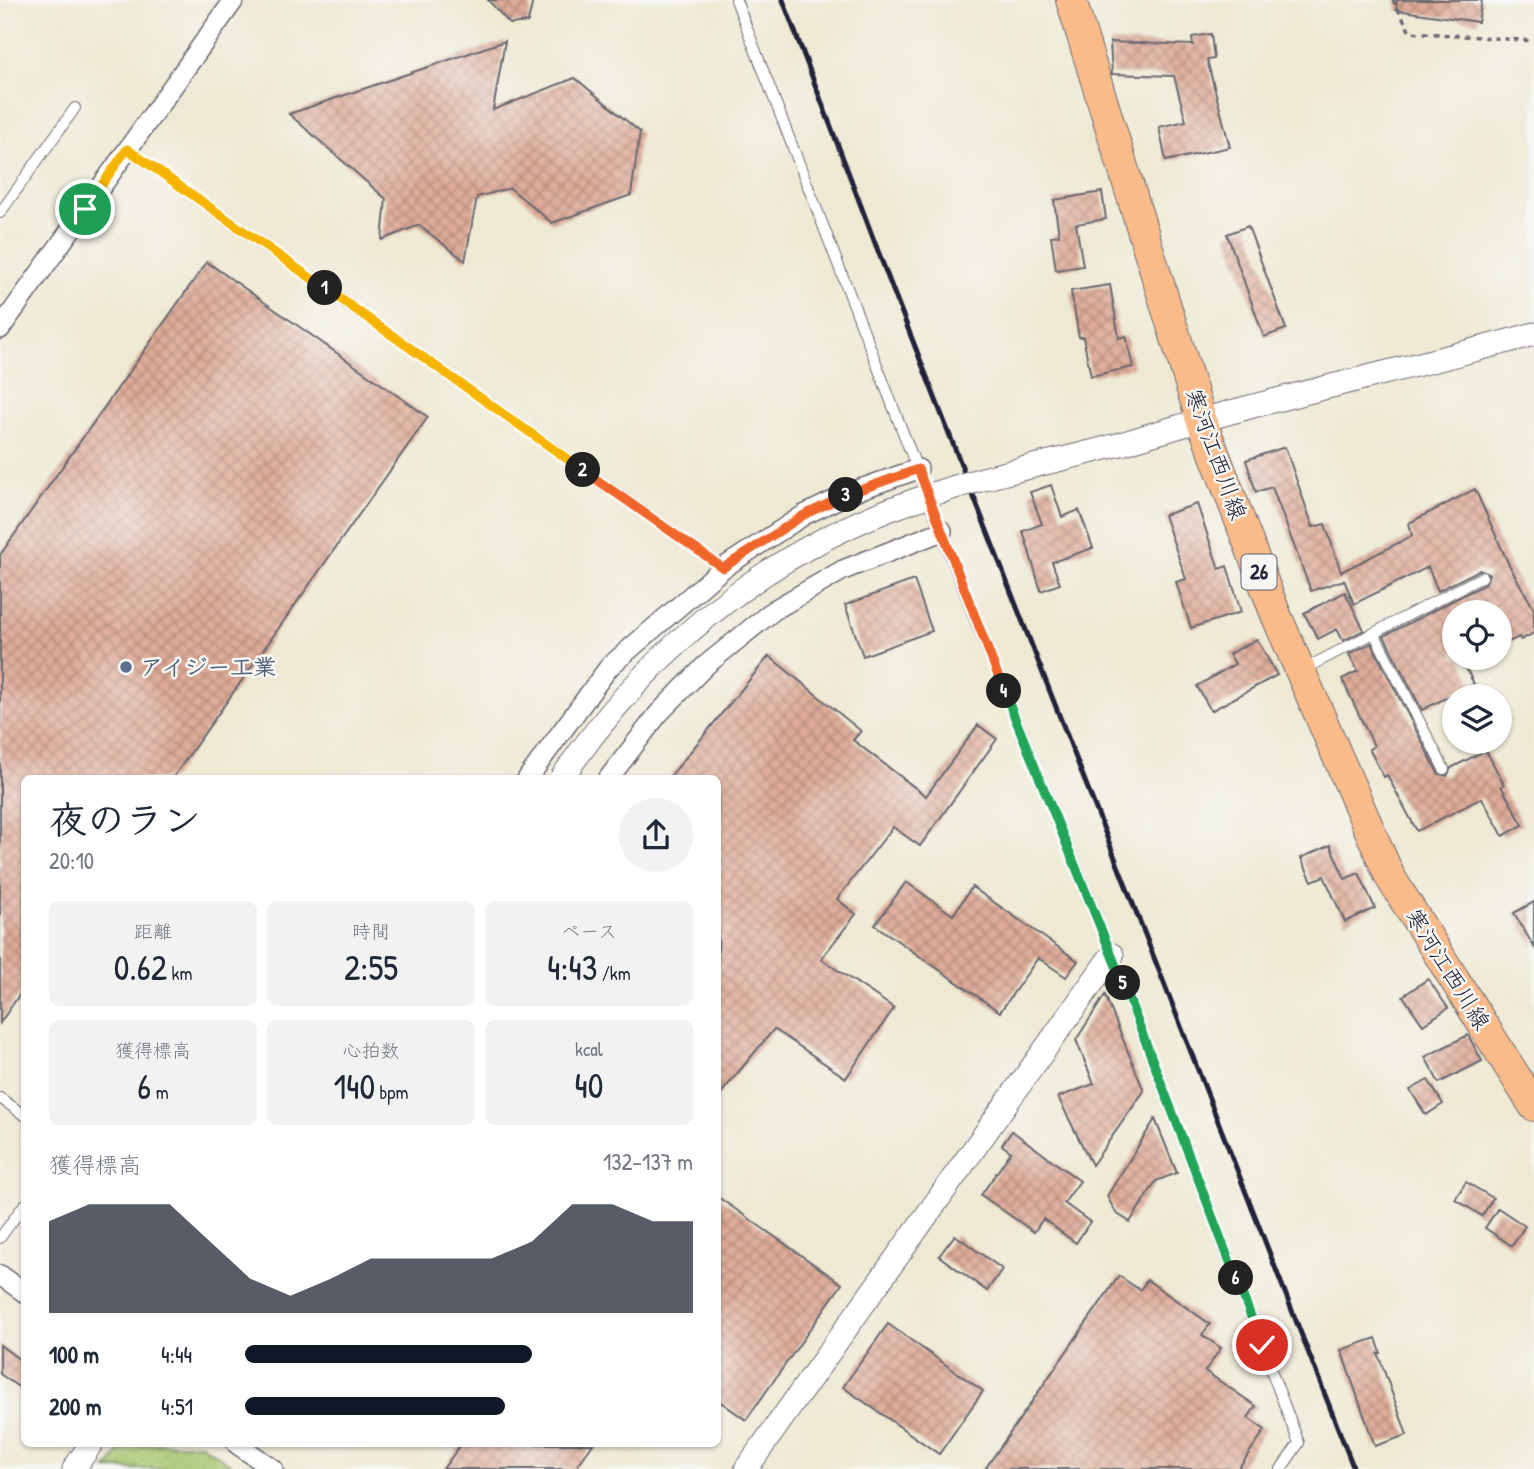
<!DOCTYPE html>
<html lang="ja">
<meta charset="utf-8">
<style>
body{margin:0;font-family:"Patrick Hand","Klee One",sans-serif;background:#f2f2f3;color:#1f2937;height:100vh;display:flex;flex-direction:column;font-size:26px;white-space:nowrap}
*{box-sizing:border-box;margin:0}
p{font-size:23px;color:#747a83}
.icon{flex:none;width:38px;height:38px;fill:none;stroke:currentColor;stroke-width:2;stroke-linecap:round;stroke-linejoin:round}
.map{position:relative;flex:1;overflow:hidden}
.details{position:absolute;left:21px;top:775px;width:700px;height:672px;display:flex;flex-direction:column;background:#fff;border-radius:10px;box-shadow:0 2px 5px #0004}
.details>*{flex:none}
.fabs{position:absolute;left:1442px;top:600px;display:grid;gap:14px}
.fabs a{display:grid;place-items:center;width:70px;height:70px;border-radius:50%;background:#fff;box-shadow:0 2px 5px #0004;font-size:35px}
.pin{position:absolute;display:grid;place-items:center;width:60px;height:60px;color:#fff;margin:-30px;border:4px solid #fff;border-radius:50%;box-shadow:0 2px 7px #0007}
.km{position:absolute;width:35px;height:35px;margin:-18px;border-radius:50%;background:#222;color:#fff;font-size:19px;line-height:35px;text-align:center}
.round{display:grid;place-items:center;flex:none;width:74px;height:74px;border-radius:37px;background:#f2f2f3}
.summary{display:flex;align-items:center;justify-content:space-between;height:119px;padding:0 28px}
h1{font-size:38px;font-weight:600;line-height:52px}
.metrics{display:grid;grid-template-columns:repeat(3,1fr);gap:10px;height:119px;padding:7px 28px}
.metrics div{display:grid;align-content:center;border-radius:10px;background:#f2f2f3;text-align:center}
.metrics b{font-size:35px;font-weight:600}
.metrics small{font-size:19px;font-weight:400}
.metrics p{font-size:19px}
.chart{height:196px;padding:14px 28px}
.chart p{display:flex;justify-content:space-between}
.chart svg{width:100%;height:126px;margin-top:7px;fill:#111827;opacity:.7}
ul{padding:0 28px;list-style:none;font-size:23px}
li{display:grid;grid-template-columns:112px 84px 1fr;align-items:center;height:52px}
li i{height:18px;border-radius:9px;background:#111827}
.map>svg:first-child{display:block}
.park{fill:url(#park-dots);stroke:#647454;stroke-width:2}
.building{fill:url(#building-cross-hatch)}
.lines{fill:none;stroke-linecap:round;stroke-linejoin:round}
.service-casing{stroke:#696870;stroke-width:12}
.minor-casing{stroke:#696870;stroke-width:22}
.tertiary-casing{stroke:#696870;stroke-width:25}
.primary-casing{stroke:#696870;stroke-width:32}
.path{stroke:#696870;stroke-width:3.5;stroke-dasharray:5 5;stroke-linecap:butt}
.service{stroke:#fff;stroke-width:10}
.minor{stroke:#fff;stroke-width:19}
.tertiary{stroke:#fff;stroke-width:23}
.primary{stroke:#fabb8b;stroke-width:30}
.rail{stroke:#22223b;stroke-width:5}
.tertiary-bridge-casing{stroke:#696870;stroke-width:25;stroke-linecap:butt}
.tertiary-bridge{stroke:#fff;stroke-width:23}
.split-1-casing{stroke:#fff;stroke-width:14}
.split-2-casing{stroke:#fff;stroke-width:14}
.split-3-casing{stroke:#fff;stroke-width:14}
.split-4-casing{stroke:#fff;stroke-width:14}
.split-5-casing{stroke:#fff;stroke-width:14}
.split-6-casing{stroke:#fff;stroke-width:14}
.split-7-casing{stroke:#fff;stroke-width:14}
.split-1{stroke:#f5b400;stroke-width:9}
.split-2{stroke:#f5b400;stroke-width:9}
.split-3{stroke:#f0652b;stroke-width:9}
.split-4{stroke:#f0652b;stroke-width:9}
.split-5{stroke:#22a559;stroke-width:9}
.split-6{stroke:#22a559;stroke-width:9}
.split-7{stroke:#22a559;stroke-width:9}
.service-dot{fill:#5c6f8a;stroke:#f6f6f2;stroke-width:2.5}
.labels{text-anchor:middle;stroke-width:5;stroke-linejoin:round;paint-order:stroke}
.shield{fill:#f6f6f2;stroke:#626272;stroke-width:2}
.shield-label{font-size:21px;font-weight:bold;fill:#22223b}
.street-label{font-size:23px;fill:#22223b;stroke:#f6f6f2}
.service-label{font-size:23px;font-weight:bold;fill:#4e5e75;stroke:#f6f6f2;text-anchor:start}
</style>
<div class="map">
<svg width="1534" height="1469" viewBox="0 0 1534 1469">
<defs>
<pattern id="park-dots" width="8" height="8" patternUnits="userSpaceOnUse" patternTransform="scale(1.75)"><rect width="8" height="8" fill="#a6c66d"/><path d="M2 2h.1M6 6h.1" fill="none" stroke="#8faa5f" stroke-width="1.8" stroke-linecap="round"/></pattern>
<pattern id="building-cross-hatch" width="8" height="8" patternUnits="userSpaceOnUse" patternTransform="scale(1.75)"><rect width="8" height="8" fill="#e0ac99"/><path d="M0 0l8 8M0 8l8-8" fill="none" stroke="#b58c7e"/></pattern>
</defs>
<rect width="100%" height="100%" fill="#f6f6f2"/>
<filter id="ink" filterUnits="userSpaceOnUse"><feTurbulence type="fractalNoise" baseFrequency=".0143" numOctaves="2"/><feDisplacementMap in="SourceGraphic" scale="14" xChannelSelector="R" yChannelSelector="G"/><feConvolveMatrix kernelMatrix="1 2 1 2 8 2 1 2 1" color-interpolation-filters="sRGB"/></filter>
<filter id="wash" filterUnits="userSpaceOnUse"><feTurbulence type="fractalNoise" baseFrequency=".00686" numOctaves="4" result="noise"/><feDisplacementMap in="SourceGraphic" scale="28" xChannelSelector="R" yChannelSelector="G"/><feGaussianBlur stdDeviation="1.57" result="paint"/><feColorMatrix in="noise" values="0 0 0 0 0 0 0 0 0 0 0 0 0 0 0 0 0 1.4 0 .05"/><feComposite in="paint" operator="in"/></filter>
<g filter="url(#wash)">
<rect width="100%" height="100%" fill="#eee9d3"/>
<path class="park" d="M 125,1444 L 201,1444 L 237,1469 L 107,1469 Z"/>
<g id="blocks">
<g class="building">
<path d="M 488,0 L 533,0 L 528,22 L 510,24 Z"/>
<path d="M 1397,0 L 1482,0 L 1478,22 L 1396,10 Z"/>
<path d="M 1211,34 L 1214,59 L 1207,60 L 1230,147 L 1166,161 L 1159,127 L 1186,121 L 1174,76 L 1112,74 L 1110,42 L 1193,45 L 1192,37 Z"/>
<path d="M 505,41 L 493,110 L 575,78 L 640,132 L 631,195 L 552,223 L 510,188 L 477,197 L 465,261 L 419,225 L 382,240 L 386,199 L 289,114 Z"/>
<path d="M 1102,192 L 1106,219 L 1076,224 L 1083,266 L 1056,270 L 1051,236 L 1059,235 L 1054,200 Z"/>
<path d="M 1248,226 L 1286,329 L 1264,337 L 1227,234 Z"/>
<path d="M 207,262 L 428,417 L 172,779 L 24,779 L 24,988 L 0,1023 L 0,555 Z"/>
<path d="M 1110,285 L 1119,338 L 1126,336 L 1133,367 L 1091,376 L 1083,337 L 1079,337 L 1071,291 Z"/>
<path d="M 1285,447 L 1313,527 L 1325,524 L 1341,572 L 1412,536 L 1409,523 L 1475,489 L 1509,565 L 1534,609 L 1534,633 L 1521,640 L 1519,637 L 1500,646 L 1500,612 L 1454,612 L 1454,658 L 1461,658 L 1474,684 L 1422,710 L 1384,636 L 1485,584 L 1489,574 L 1479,570 L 1438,591 L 1428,567 L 1354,604 L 1344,580 L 1311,591 L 1272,487 L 1256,492 L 1246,460 Z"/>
<path d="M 1051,485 L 1062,517 L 1079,510 L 1093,548 L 1052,562 L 1060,584 L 1041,591 L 1023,531 L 1042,524 L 1030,492 Z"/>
<path d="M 1197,504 L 1219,569 L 1227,566 L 1241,612 L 1191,628 L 1176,582 L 1186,579 L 1164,515 Z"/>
<path d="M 914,580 L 932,631 L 863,656 L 845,605 Z"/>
<path d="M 1345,592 L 1364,630 L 1343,641 L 1337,629 L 1318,639 L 1304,613 Z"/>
<path d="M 1257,639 L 1277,675 L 1211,711 L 1197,686 L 1235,664 L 1229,654 Z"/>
<path d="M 1371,643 L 1438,773 L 1447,776 L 1451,768 L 1486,750 L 1504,785 L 1501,786 L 1523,825 L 1503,836 L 1482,798 L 1417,831 L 1387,775 L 1384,777 L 1369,749 L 1374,746 L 1342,679 L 1358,671 L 1349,654 Z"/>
<path d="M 769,656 L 861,731 L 853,740 L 926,796 L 978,725 L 997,739 L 920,846 L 893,827 L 837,899 L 856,914 L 821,959 L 894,1008 L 846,1078 L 774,1029 L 718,1097 L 718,779 L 668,779 Z"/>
<path d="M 1330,845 L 1345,879 L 1359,873 L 1375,908 L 1345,922 L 1324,876 L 1312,881 L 1301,858 Z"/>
<path d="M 906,882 L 953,915 L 972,887 L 1078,961 L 1066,977 L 1038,958 L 1000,1012 L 875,925 Z"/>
<path d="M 1534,902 L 1534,947 L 1514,913 Z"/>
<path d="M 1428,979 L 1448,1008 L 1423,1025 L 1403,996 Z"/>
<path d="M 1105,995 L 1144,1091 L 1092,1165 L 1058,1097 L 1094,1084 L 1076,1040 Z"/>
<path d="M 1468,1035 L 1482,1061 L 1439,1083 L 1425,1057 Z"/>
<path d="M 1428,1080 L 1443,1104 L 1426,1115 L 1410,1090 Z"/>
<path d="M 1155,1119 L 1177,1173 L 1156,1181 L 1130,1222 L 1116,1213 L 1107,1196 Z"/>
<path d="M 1012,1131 L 1080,1181 L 1064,1203 L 1090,1222 L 1076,1243 L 1043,1219 L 1034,1232 L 981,1195 L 1011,1152 L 1002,1145 Z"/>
<path d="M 1466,1182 L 1493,1198 L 1482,1216 L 1455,1199 Z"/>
<path d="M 718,1197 L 842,1284 L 746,1420 L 718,1400 Z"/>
<path d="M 1498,1208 L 1525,1226 L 1512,1246 L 1485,1228 Z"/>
<path d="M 955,1235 L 1002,1269 L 987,1291 L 939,1256 Z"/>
<path d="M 1119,1276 L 1140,1290 L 1147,1280 L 1210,1324 L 1202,1335 L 1221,1348 L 1205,1371 L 1256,1406 L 1248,1418 L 1265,1430 L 1238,1469 L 985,1469 Z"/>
<path d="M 888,1324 L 983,1391 L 939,1454 L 843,1387 Z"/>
<path d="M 1376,1338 L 1381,1353 L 1378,1354 L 1407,1435 L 1375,1446 L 1341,1350 Z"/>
<path d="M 0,1345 L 24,1363 L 24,1391 L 0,1374 Z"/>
<path d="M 461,1444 L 593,1444 L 575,1469 L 443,1469 Z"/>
</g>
</g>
</g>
<g filter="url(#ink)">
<use href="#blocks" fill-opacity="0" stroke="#696870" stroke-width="2"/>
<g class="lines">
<g class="service-casing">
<g id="service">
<path d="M 736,0 L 977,624 L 1112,955 L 1299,1443 L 1281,1469"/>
<path d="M 127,149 L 723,568"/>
<path d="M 0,213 L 75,108"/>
<path d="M 1374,633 L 1444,769"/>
<path d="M 1304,669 L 1482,577"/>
<path d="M 0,1098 L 24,1115"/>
<path d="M 0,1238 L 24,1205"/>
</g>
</g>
<g class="minor-casing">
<g id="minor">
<path d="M 0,329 L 234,0"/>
<path d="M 527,779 L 609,667 L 723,568 L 804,515 L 852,492 L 918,469"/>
<path d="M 608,779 L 659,713 L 706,665 L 774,610 L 843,570 L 942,531"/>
<path d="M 0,1275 L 24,1292"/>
<path d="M 237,1444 L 273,1469"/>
</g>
</g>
<g class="tertiary-casing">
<g id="tertiary">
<path d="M 1121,444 C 1257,401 1397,372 1534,334"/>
<path d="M 74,1469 L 91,1444"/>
<path d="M 746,1469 L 1112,955"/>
</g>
</g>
<g class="primary-casing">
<path id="primary" d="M 1071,0 L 1201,419 L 1276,615 L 1390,877 L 1534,1106"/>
</g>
<path class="path" d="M 1393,0 L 1410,32 L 1534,41"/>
<use href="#service" class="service"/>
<use href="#minor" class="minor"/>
<use href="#tertiary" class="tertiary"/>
<use href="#primary" class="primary"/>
<path class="rail" d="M 783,0 L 889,280 L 1354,1469"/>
<g class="tertiary-bridge-casing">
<path id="tertiary-bridge" d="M 561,779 C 649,650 762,554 910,502 C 978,477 1051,463 1121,444"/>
</g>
<use href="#tertiary-bridge" class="tertiary-bridge"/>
</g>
</g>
<g class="lines" filter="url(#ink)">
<g class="split-1-casing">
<path id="split-1" d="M 85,209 L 127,149 L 325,288"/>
</g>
<g class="split-2-casing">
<path id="split-2" d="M 325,288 L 583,470"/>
</g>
<g class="split-3-casing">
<path id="split-3" d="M 583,470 L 723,568 L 804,515 L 846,495"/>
</g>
<g class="split-4-casing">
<path id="split-4" d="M 846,495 L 918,469 L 1004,691"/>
</g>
<g class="split-5-casing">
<path id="split-5" d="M 1004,691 L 1123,983"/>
</g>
<g class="split-6-casing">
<path id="split-6" d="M 1123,983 L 1236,1278"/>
</g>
<g class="split-7-casing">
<path id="split-7" d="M 1236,1278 L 1262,1345"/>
</g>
<use href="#split-1" class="split-1"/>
<use href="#split-2" class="split-2"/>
<use href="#split-3" class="split-3"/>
<use href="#split-4" class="split-4"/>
<use href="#split-5" class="split-5"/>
<use href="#split-6" class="split-6"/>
<use href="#split-7" class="split-7"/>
</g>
<circle class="service-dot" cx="126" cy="667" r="7"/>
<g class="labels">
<rect class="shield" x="1241.5" y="554.5" width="35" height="35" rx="5"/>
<g class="shield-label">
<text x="1259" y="579">26</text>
</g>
<g class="street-label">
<text transform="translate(1216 454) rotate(70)" y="8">寒河江西川線</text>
<text transform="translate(1448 969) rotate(58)" y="8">寒河江西川線</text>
</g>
<g class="service-label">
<text x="140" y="675">アイジー工業</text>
</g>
</g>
</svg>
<div class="fabs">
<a><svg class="icon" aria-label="locate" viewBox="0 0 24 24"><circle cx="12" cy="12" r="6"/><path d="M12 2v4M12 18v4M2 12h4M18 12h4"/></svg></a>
<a><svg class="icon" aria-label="layers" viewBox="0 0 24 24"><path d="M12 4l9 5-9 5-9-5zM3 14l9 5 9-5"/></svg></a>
</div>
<div class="pin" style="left:85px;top:209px;background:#1e9e55"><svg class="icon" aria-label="arrive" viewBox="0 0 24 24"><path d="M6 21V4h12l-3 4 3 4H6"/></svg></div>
<div class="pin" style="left:1262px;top:1345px;background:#d93025"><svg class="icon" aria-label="check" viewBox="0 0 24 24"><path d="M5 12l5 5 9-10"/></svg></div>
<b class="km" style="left:325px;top:288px">1</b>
<b class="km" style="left:583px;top:470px">2</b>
<b class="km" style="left:846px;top:495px">3</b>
<b class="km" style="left:1004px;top:691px">4</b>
<b class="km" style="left:1123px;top:983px">5</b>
<b class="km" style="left:1236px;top:1278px">6</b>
<section class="details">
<div class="summary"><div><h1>夜のラン</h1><p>20:10</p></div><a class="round"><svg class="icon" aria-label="share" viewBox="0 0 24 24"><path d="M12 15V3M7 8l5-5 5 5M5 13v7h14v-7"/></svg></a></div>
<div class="metrics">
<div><p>距離</p><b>0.62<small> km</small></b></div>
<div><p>時間</p><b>2:55</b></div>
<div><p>ペース</p><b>4:43<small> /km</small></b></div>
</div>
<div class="metrics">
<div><p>獲得標高</p><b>6<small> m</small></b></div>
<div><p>心拍数</p><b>140<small> bpm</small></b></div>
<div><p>kcal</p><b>40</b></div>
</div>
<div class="chart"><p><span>獲得標高</span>132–137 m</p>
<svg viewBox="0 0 160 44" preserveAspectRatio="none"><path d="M0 44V12L10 6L20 6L30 6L40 19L50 32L60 38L70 32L80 25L90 25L100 25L110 25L120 19L130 6L140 6L150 12L160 12V44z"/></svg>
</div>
<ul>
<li><b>100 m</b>4:44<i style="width:64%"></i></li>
<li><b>200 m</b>4:51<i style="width:58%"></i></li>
</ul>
</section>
</div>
